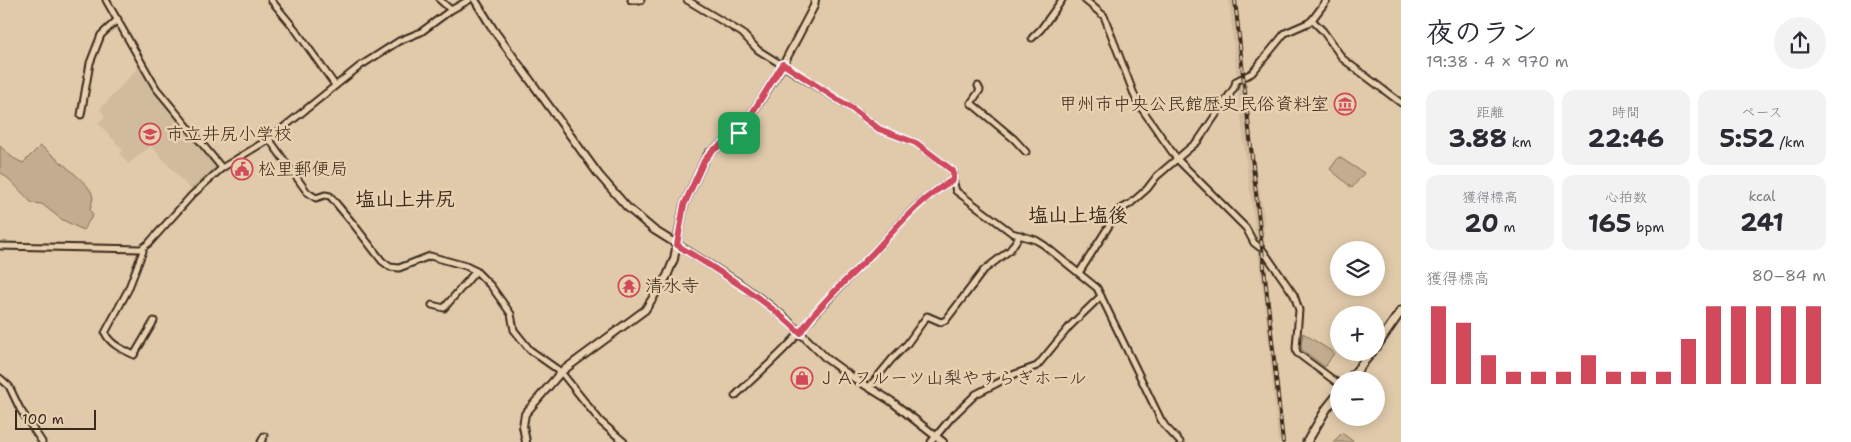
<!DOCTYPE html>
<html lang="ja">
<meta charset="utf-8">
<style>
body{margin:0;font-family:"Shantell Sans","Klee One",sans-serif;background:#f2f2f3;color:#2b2b33;height:100vh;display:flex;flex-direction:column;font-size:19px;white-space:nowrap}
*{box-sizing:border-box;margin:0}
p{font-size:16px;color:#7c7c81}
.icon{flex:none;width:28px;height:28px;fill:none;stroke:currentColor;stroke-width:2;stroke-linecap:round;stroke-linejoin:round}
.map{position:relative;flex:1;overflow:hidden}
.side{display:flex;flex-direction:column;background:#fff;width:450px}
.side>*{flex:none}
.controls{position:absolute;left:1330px;top:241px;display:grid;gap:10px}
.controls a{display:grid;place-items:center;width:55px;height:55px;border-radius:50%;background:#fff;box-shadow:0 2px 12px #0003;font-size:25px}
.scale{position:absolute;left:15px;bottom:12px;width:81px;box-sizing:border-box;padding-left:5px;border:2px solid #3b2a1e;border-top:0;font-size:14px;line-height:18px;white-space:nowrap;color:#3b2a1e;-webkit-text-stroke:4px #e7d1b0;paint-order:stroke}
.pin{position:absolute;display:grid;place-items:center;width:42px;height:42px;color:#fff;margin:-21px;border-radius:10px;box-shadow:0 2px 8px #0006}
.round{display:grid;place-items:center;flex:none;width:52px;height:52px;border-radius:26px;background:#f2f2f3}
.headline{display:flex;align-items:center;justify-content:space-between;height:85px;padding:0 25px}
h1{font-size:28px;font-weight:700;line-height:38px}
.stats{display:grid;grid-template-columns:repeat(3,1fr);gap:8px;height:85px;padding:5px 25px}
.stats div{display:grid;align-content:center;border-radius:12px;background:#f2f2f3;text-align:center}
.stats b{font-size:25px;font-weight:700}
.stats small{font-size:14px;font-weight:400}
.stats p{font-size:14px}
.chart{height:140px;padding:10px 25px}
.chart p{display:flex;justify-content:space-between}
.chart svg{width:100%;height:90px;margin-top:5px;stroke:#d1495b;stroke-width:6}
main{display:flex;flex:1;min-height:0}
.map>svg:first-child{display:block}
.built{fill:#d1bb9d}
.green{fill:#c2ad90;stroke:#7e6c57}
.lines{fill:none;stroke-linecap:round;stroke-linejoin:round}
.minor-casing{stroke:#3b2a1e;stroke-width:9}
.tertiary-casing{stroke:#3b2a1e;stroke-width:10}
.secondary-casing{stroke:#3b2a1e;stroke-width:11}
.minor{stroke:#e7d1b0;stroke-width:5}
.tertiary{stroke:#e7d1b0;stroke-width:6}
.secondary{stroke:#e7d1b0;stroke-width:7}
.rail-casing{stroke:#3b2a1e;stroke-width:4}
.rail{stroke:#e7d1b0;stroke-width:2;stroke-dasharray:5.5;stroke-linecap:butt}
.route-casing{stroke:#fff;stroke-width:10}
.route{stroke:#d1495b;stroke-width:6}
.labels{text-anchor:middle;stroke-width:5;stroke-linejoin:round;paint-order:stroke}
.poi-label{font-size:18px;fill:#3b2a1e;stroke:#e7d1b0;text-anchor:start}
.quarter-label{font-size:20px;font-weight:bold;fill:#3b2a1e;stroke:#e7d1b0}
</style>
<main>
<div class="map">
<svg width="1401" height="442" viewBox="0 0 1401 442">
<rect width="100%" height="100%" fill="#e0caaa"/>
<filter id="ink" filterUnits="userSpaceOnUse"><feTurbulence type="fractalNoise" baseFrequency=".02" numOctaves="2"/><feDisplacementMap in="SourceGraphic" scale="10" xChannelSelector="R" yChannelSelector="G"/><feConvolveMatrix kernelMatrix="1 2 1 2 8 2 1 2 1" color-interpolation-filters="sRGB"/></filter>
<g filter="url(#ink)">
<g class="built">
<path d="M 1229,0 L 1237,0 L 1256,172 L 1264,217 L 1265,260 L 1285,442 L 1278,442 L 1265,306 L 1244,146 Z"/>
<path d="M 140,66 L 153,87 L 218,167 L 192,191 L 151,146 L 128,164 L 120,154 L 123,150 L 98,123 L 105,116 L 100,109 Z"/>
</g>
<g class="green">
<path d="M 0,146 L 13,158 L 23,163 L 40,146 C 44,147 85,182 88,187 C 91,190 92,194 93,198 L 90,210 L 93,215 L 83,230 L 61,219 L 42,204 L 32,203 L 10,180 L 0,172 Z"/>
<path d="M 1339,157 L 1364,173 L 1352,188 L 1330,169 Z"/>
<path d="M 1303,333 L 1334,353 L 1325,367 L 1302,350 L 1301,345 Z"/>
<path d="M 1342,433 L 1354,442 L 1333,442 Z"/>
</g>
<g class="lines">
<g class="minor-casing">
<g id="minor">
<path d="M 106,0 L 156,88 L 222,168"/>
<path d="M 271,0 L 295,29 L 335,85"/>
<path d="M 440,0 L 451,10"/>
<path d="M 631,0 L 641,0"/>
<path d="M 687,0 L 742,33 L 758,50 L 854,110 L 879,129 L 916,143 L 953,171 L 953,180 L 956,191 L 1012,233 L 1036,240 L 1044,245 L 1097,288 L 1161,420 L 1165,426 L 1180,442"/>
<path d="M 1085,0 L 1104,16 L 1137,102 L 1177,159 L 1246,228 L 1254,243 L 1262,249 L 1294,295 L 1299,310 L 1296,348 L 1297,353 L 1339,384"/>
<path d="M 1312,20 L 1323,31 L 1343,59 L 1401,103"/>
<path d="M 1032,38 L 1041,29 L 1062,0"/>
<path d="M 978,86 L 980,90 L 971,103 L 1014,139 L 1026,152"/>
<path d="M 81,115 L 90,63 L 101,35 L 118,19"/>
<path d="M 269,139 L 307,192 L 316,198 L 325,195 L 330,196 L 355,226 L 382,261 L 390,267 L 399,268 L 430,256 L 466,266 L 476,271 L 491,286 L 511,314 L 514,330 L 530,350 L 561,372 L 601,422 L 624,442"/>
<path d="M 0,246 L 141,249 L 149,243 L 192,195 L 222,168 L 269,139 L 360,66 L 399,41 L 421,32 L 451,10 L 469,0"/>
<path d="M 143,251 L 128,290 L 105,333 C 111,345 122,349 134,355 L 154,321"/>
<path d="M 1079,273 L 1119,210 L 1130,204 L 1147,189 L 1157,176 L 1198,141 L 1234,88 L 1236,81 L 1252,73 L 1285,33 L 1308,23 L 1312,20 L 1327,0"/>
<path d="M 432,305 L 444,308 L 476,271"/>
<path d="M 0,378 L 9,386 L 20,409 L 42,442"/>
<path d="M 869,387 L 892,359 L 907,344 L 927,316 L 941,322 L 946,320 L 984,270 L 1010,250 L 1020,235"/>
<path d="M 735,396 C 755,376 782,354 800,332 C 822,305 847,279 872,254 C 898,226 918,199 953,180"/>
<path d="M 261,442 L 264,436"/>
<path d="M 931,442 L 951,418 L 976,394 L 1015,374 L 1037,366 L 1070,326 L 1101,296"/>
</g>
</g>
<g class="tertiary-casing">
<g id="tertiary">
<path d="M 475,0 L 493,29 L 599,175 L 627,207 L 654,230 L 737,282 L 766,303 L 786,319 L 827,359 L 849,375 L 891,401 L 943,442"/>
<path d="M 526,442 L 523,426 L 525,414 L 561,372 L 645,310 L 667,276 L 674,259 L 684,205 L 704,161 L 709,153 L 739,133 L 744,126 L 783,65 L 814,6 L 815,0"/>
</g>
</g>
<g class="secondary-casing">
<g id="secondary">
<path d="M 1376,347 L 1401,311"/>
<path d="M 1349,380 L 1372,352"/>
<path d="M 1307,442 L 1327,408 L 1339,393"/>
</g>
</g>
<use href="#minor" class="minor"/>
<use href="#tertiary" class="tertiary"/>
<use href="#secondary" class="secondary"/>
<g class="rail-casing">
<path id="rail" d="M 1235,0 L 1283,442"/>
</g>
<use href="#rail" class="rail"/>
</g>
</g>
<g class="lines" filter="url(#ink)">
<g class="route-casing">
<path id="route" d="M 783,64 L 854,110 L 879,129 L 916,143 L 953,171 L 953,180 C 920,198 898,226 873,253 C 848,279 820,303 800,333 C 763,297 720,272 677,245 L 684,205 L 704,161 L 712,151 L 739,133 L 744,126 Z"/>
</g>
<use href="#route" class="route"/>
</g>
<defs>
<g id="museum-ring" transform="scale(1.125)"><circle r="9.5" fill="#e7d1b0" stroke="#d1495b" stroke-width="1.5"/><path d="M0-6L6-3V-2H-6V-3ZM-5-1h2V3h-2ZM-1-1h2V3h-2ZM3-1h2V3H3ZM-6 4H6V6H-6Z" fill="#d1495b"/></g>
<g id="school-ring" transform="scale(1.125)"><circle r="9.5" fill="#e7d1b0" stroke="#d1495b" stroke-width="1.5"/><path d="M0-5L7-2L0 1L-7-2ZM-4 1L0 2.5L4 1V4Q0 6-4 4Z" fill="#d1495b"/></g>
<g id="civic-ring" transform="scale(1.125)"><circle r="9.5" fill="#e7d1b0" stroke="#d1495b" stroke-width="1.5"/><path d="M-.6-6.5H3V-4.5H.6V-3L4-1V1h2V6H-6V1h2V-1L-.6-3ZM-1.2 2.5V6h2.4V2.5Z" fill="#d1495b"/></g>
<g id="temple-ring" transform="scale(1.125)"><circle r="9.5" fill="#e7d1b0" stroke="#d1495b" stroke-width="1.5"/><path d="M0-6L5-2H3V0L6.5 2.5H4V6H1.5V3h-3V6H-4V2.5H-6.5L-3 0V-2H-5Z" fill="#d1495b"/></g>
<g id="shop-ring" transform="scale(1.125)"><circle r="9.5" fill="#e7d1b0" stroke="#d1495b" stroke-width="1.5"/><path d="M-5-2.5h2.3a2.7 3.5 0 0 1 5.4 0H5L5.5 6h-11ZM-1.5-2.5h3a1.5 2.3 0 0 0-3 0Z" fill="#d1495b"/></g>
</defs>
<g fill-rule="evenodd">
<use href="#museum-ring" x="1345" y="104"/>
<use href="#school-ring" x="150" y="134"/>
<use href="#civic-ring" x="242" y="169"/>
<use href="#temple-ring" x="629" y="286"/>
<use href="#shop-ring" x="802" y="378"/>
</g>
<g class="labels">
<g class="poi-label">
<text x="1329" y="110" text-anchor="end">甲州市中央公民館歴史民俗資料室</text>
<text x="166" y="140">市立井尻小学校</text>
<text x="258" y="175">松里郵便局</text>
<text x="645" y="292">清水寺</text>
<text x="818" y="384">ＪＡフルーツ山梨やすらぎホール</text>
</g>
<g class="quarter-label">
<text x="405" y="206">塩山上井尻</text>
<text x="1078" y="222">塩山上塩後</text>
</g>
</g>
</svg>
<div class="controls">
<a><svg class="icon" aria-label="layers" viewBox="0 0 24 24"><path d="M12 4l9 5-9 5-9-5zM3 14l9 5 9-5"/></svg></a>
<a>+</a>
<a>−</a>
</div>
<div class="scale">100 m</div>
<div class="pin" style="left:739px;top:133px;background:#1e9e55"><svg class="icon" aria-label="arrive" viewBox="0 0 24 24"><path d="M6 21V4h12l-3 4 3 4H6"/></svg></div>
</div>
<section class="side">
<div class="headline"><div><h1>夜のラン</h1><p>19:38 · 4 × 970 m</p></div><a class="round"><svg class="icon" aria-label="share" viewBox="0 0 24 24"><path d="M12 15V3M7 8l5-5 5 5M5 13v7h14v-7"/></svg></a></div>
<div class="stats">
<div><p>距離</p><b>3.88<small> km</small></b></div>
<div><p>時間</p><b>22:46</b></div>
<div><p>ペース</p><b>5:52<small> /km</small></b></div>
</div>
<div class="stats">
<div><p>獲得標高</p><b>20<small> m</small></b></div>
<div><p>心拍数</p><b>165<small> bpm</small></b></div>
<div><p>kcal</p><b>241</b></div>
</div>
<div class="chart"><p><span>獲得標高</span>80–84 m</p>
<svg viewBox="0 0 160 44" preserveAspectRatio="none"><path d="M5 44V6M15 44V14M25 44V30M35 44V38M45 44V38M55 44V38M65 44V30M75 44V38M85 44V38M95 44V38M105 44V22M115 44V6M125 44V6M135 44V6M145 44V6M155 44V6"/></svg>
</div>
</section>
</main>
